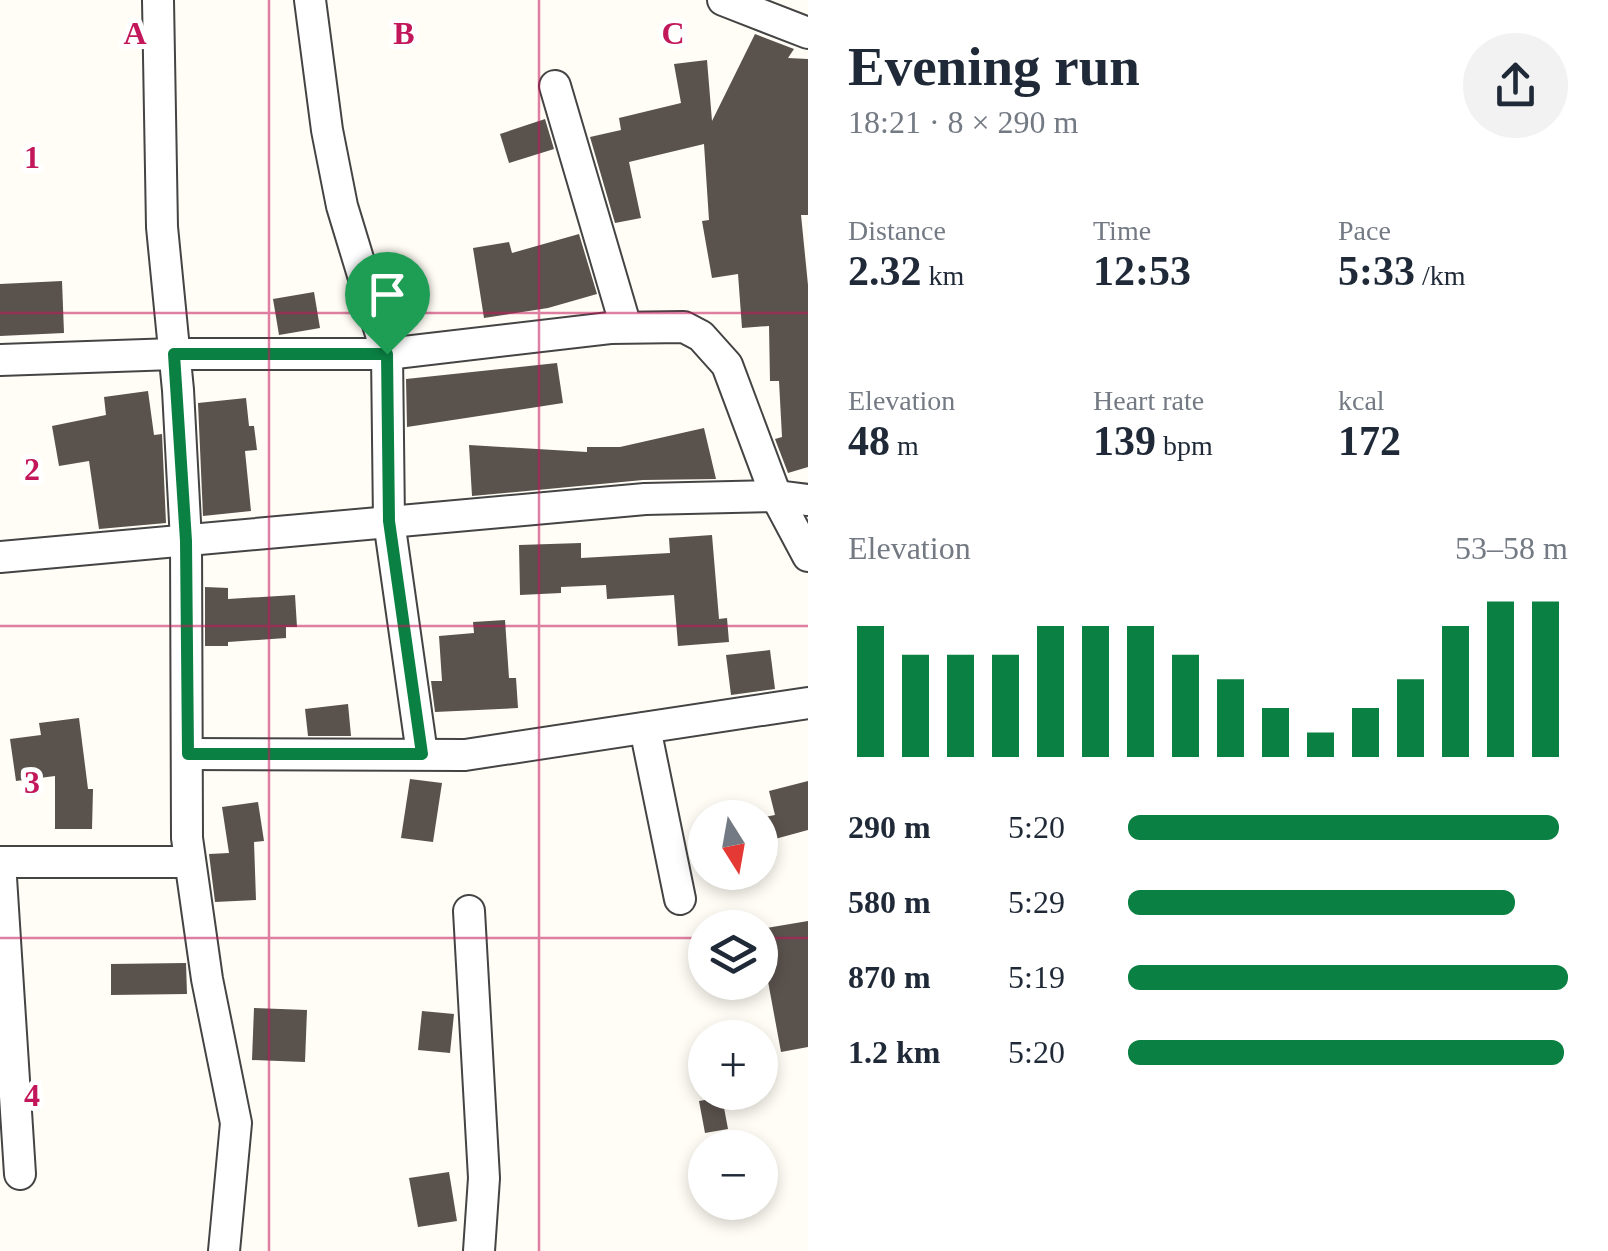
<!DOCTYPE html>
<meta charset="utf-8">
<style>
body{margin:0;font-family:Georgia,serif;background:#f2f2f3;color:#1f2937;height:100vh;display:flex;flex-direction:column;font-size:38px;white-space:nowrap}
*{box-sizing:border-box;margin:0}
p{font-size:32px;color:#747a83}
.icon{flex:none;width:55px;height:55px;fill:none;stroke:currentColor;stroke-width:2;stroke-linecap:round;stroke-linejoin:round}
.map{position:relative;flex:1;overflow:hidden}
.drawer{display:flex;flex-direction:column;background:#fff;width:800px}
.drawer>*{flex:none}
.needle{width:65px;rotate:169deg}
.tools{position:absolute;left:688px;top:800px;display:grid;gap:20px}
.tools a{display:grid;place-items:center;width:90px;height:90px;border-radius:50%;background:#fff;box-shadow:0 5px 15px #0003;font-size:50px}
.pin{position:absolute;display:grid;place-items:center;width:85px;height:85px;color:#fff;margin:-102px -42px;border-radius:50% 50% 50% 0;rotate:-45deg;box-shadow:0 0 10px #0007}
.pin .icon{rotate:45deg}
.round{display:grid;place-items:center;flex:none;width:105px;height:105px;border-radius:52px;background:#f2f2f3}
.head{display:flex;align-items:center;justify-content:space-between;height:170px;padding:0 40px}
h1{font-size:55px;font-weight:700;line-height:75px}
.figures{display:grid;grid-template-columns:repeat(3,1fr);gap:15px;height:170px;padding:10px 40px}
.figures div{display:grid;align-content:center}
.figures b{font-size:42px;font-weight:700}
.figures small{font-size:28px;font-weight:400}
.figures p{font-size:28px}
.chart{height:280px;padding:20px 40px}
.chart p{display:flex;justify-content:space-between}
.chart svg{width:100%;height:180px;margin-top:10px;stroke:#0b8043;stroke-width:6}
ul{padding:0 40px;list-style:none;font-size:32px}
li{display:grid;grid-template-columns:160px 120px 1fr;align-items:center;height:75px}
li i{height:25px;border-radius:12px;background:#0b8043}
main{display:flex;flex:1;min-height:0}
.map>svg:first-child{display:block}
.building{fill:#5a524d}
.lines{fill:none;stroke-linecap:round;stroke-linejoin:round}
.street-casing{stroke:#444;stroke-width:34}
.street{stroke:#fff;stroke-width:30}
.route-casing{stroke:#fff;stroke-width:20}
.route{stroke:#0b8043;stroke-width:12}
.grid{fill:none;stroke:#c2185b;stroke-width:2.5;stroke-opacity:0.55}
.grid-label{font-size:32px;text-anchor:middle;font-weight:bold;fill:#c2185b;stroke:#fff;stroke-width:10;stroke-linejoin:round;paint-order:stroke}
</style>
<main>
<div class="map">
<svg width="808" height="1251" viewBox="0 0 808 1251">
<rect width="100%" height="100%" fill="#fffdf5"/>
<g class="building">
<path d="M 755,34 L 794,49 L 788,58 L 808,59 L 808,215 L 801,215 L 808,285 L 808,467 L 788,473 L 775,439 L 782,437 L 779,381 L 770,381 L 769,326 L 742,328 L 738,274 L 712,278 L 702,221 L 709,220 L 704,144 L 629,162 L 641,218 L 615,223 L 590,137 L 621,130 L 619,118 L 681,103 L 674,64 L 707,60 L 712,121 Z"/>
<path d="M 545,119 L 554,149 L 509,163 L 500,134 Z"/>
<path d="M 579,234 L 597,294 L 548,308 L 484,318 L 473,248 L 509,242 L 512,253 Z"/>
<path d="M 62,281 L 64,333 L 0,336 L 0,284 Z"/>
<path d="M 314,292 L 320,328 L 279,335 L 273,299 Z"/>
<path d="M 557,363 L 563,403 L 407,427 L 406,379 Z"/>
<path d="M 148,391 L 154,435 L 162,434 L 166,523 L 99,529 L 89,461 L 59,466 L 52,426 L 106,415 L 104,397 Z"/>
<path d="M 246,398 L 249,426 L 254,426 L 257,450 L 245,451 L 251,511 L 203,516 L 198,403 Z"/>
<path d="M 704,428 L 716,479 L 643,480 L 472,496 L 469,445 L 587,452 L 587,447 L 620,447 Z"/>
<path d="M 712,535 L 719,619 L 727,618 L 729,642 L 678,646 L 674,595 L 607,599 L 606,585 L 561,587 L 561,593 L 520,595 L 519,545 L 581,543 L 581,558 L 670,553 L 669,538 Z"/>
<path d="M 205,587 L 228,588 L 228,599 L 295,595 L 297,627 L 286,627 L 286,638 L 228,642 L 228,646 L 205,646 Z"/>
<path d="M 505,620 L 509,678 L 516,678 L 518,708 L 435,712 L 431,681 L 442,681 L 439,636 L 474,633 L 473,622 Z"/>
<path d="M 770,650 L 775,689 L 731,695 L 726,655 Z"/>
<path d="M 348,704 L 351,736 L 308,736 L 305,709 Z"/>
<path d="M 79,718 L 88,789 L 93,789 L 92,829 L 55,829 L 55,776 L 16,781 L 10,739 L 41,735 L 39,723 Z"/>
<path d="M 410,779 L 442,783 L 433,842 L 401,838 Z"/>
<path d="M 808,781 L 808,830 L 760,843 L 760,818 L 775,815 L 769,791 Z"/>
<path d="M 258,802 L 264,841 L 254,842 L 256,900 L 215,902 L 209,854 L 229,853 L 222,807 Z"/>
<path d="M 808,921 L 808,1047 L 781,1052 L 767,976 L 760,977 L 760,929 Z"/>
<path d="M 186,963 L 187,994 L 111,995 L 111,964 Z"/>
<path d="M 254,1008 L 307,1010 L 305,1062 L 252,1060 Z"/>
<path d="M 422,1011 L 454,1014 L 450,1053 L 418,1050 Z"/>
<path d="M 722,1097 L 728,1129 L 705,1133 L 699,1101 Z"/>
<path d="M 449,1172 L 457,1221 L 418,1227 L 409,1178 Z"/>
</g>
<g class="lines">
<g class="street-casing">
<g id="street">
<path d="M 158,0 L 162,227 L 178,390 L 186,541 L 187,838 L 207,979 L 236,1123 L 224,1251"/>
<path d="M 310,0 L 327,130 L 342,206 L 387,354 L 389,521 L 422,754"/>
<path d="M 723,0 L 808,33"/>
<path d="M 555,86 L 626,327"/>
<path d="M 0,360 L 174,354 L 387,354 L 610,328 L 684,327 L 701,336 L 727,365 L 776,496 L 808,556"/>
<path d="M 0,557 L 645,499 L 776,496 L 808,500"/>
<path d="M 645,728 L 680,899"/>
<path d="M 187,754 L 465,755 L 808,703"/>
<path d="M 0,862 L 20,1174"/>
<path d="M 0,862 L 190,862"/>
<path d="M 469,911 L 484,1178 L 479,1251"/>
</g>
</g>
<use href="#street" class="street"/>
</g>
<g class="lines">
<g class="route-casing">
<path id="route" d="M 174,354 L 387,354 L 389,521 L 422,754 L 188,754 L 186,541 Z"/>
</g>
<use href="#route" class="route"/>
</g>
<path class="grid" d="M 269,0 L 269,1251M 539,0 L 539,1251M 0,313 L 808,313M 0,626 L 808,626M 0,938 L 705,938M 760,938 L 808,938"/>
<g class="grid-label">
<text x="135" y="44">A</text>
<text x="404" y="44">B</text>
<text x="673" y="44">C</text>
<text x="32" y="168">1</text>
<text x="32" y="480">2</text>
<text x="32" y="793">3</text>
<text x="32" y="1106">4</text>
</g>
</svg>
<div class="tools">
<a><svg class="needle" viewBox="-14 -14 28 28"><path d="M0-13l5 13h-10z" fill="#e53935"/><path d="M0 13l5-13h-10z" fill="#747a83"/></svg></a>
<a><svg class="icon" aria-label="layers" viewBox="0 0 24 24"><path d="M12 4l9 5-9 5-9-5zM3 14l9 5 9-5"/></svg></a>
<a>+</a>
<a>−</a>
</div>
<div class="pin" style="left:387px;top:354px;background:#1e9e55"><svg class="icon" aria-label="arrive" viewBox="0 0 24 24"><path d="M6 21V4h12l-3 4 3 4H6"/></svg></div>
</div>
<section class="drawer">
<div class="head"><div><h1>Evening run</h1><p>18:21 · 8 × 290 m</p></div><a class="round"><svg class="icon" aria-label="share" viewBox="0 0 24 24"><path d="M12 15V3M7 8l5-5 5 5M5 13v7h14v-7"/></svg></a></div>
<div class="figures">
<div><p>Distance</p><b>2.32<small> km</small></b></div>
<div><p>Time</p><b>12:53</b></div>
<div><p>Pace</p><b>5:33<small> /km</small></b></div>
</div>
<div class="figures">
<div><p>Elevation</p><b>48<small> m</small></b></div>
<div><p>Heart rate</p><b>139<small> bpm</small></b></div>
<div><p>kcal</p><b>172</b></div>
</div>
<div class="chart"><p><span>Elevation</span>53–58 m</p>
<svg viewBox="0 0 160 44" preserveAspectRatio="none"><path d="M5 44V12M15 44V19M25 44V19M35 44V19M45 44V12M55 44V12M65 44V12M75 44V19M85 44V25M95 44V32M105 44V38M115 44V32M125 44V25M135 44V12M145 44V6M155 44V6"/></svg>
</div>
<ul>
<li><b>290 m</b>5:20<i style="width:98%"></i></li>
<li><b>580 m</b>5:29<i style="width:88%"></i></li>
<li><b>870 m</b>5:19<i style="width:100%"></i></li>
<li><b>1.2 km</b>5:20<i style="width:99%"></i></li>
</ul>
</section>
</main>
